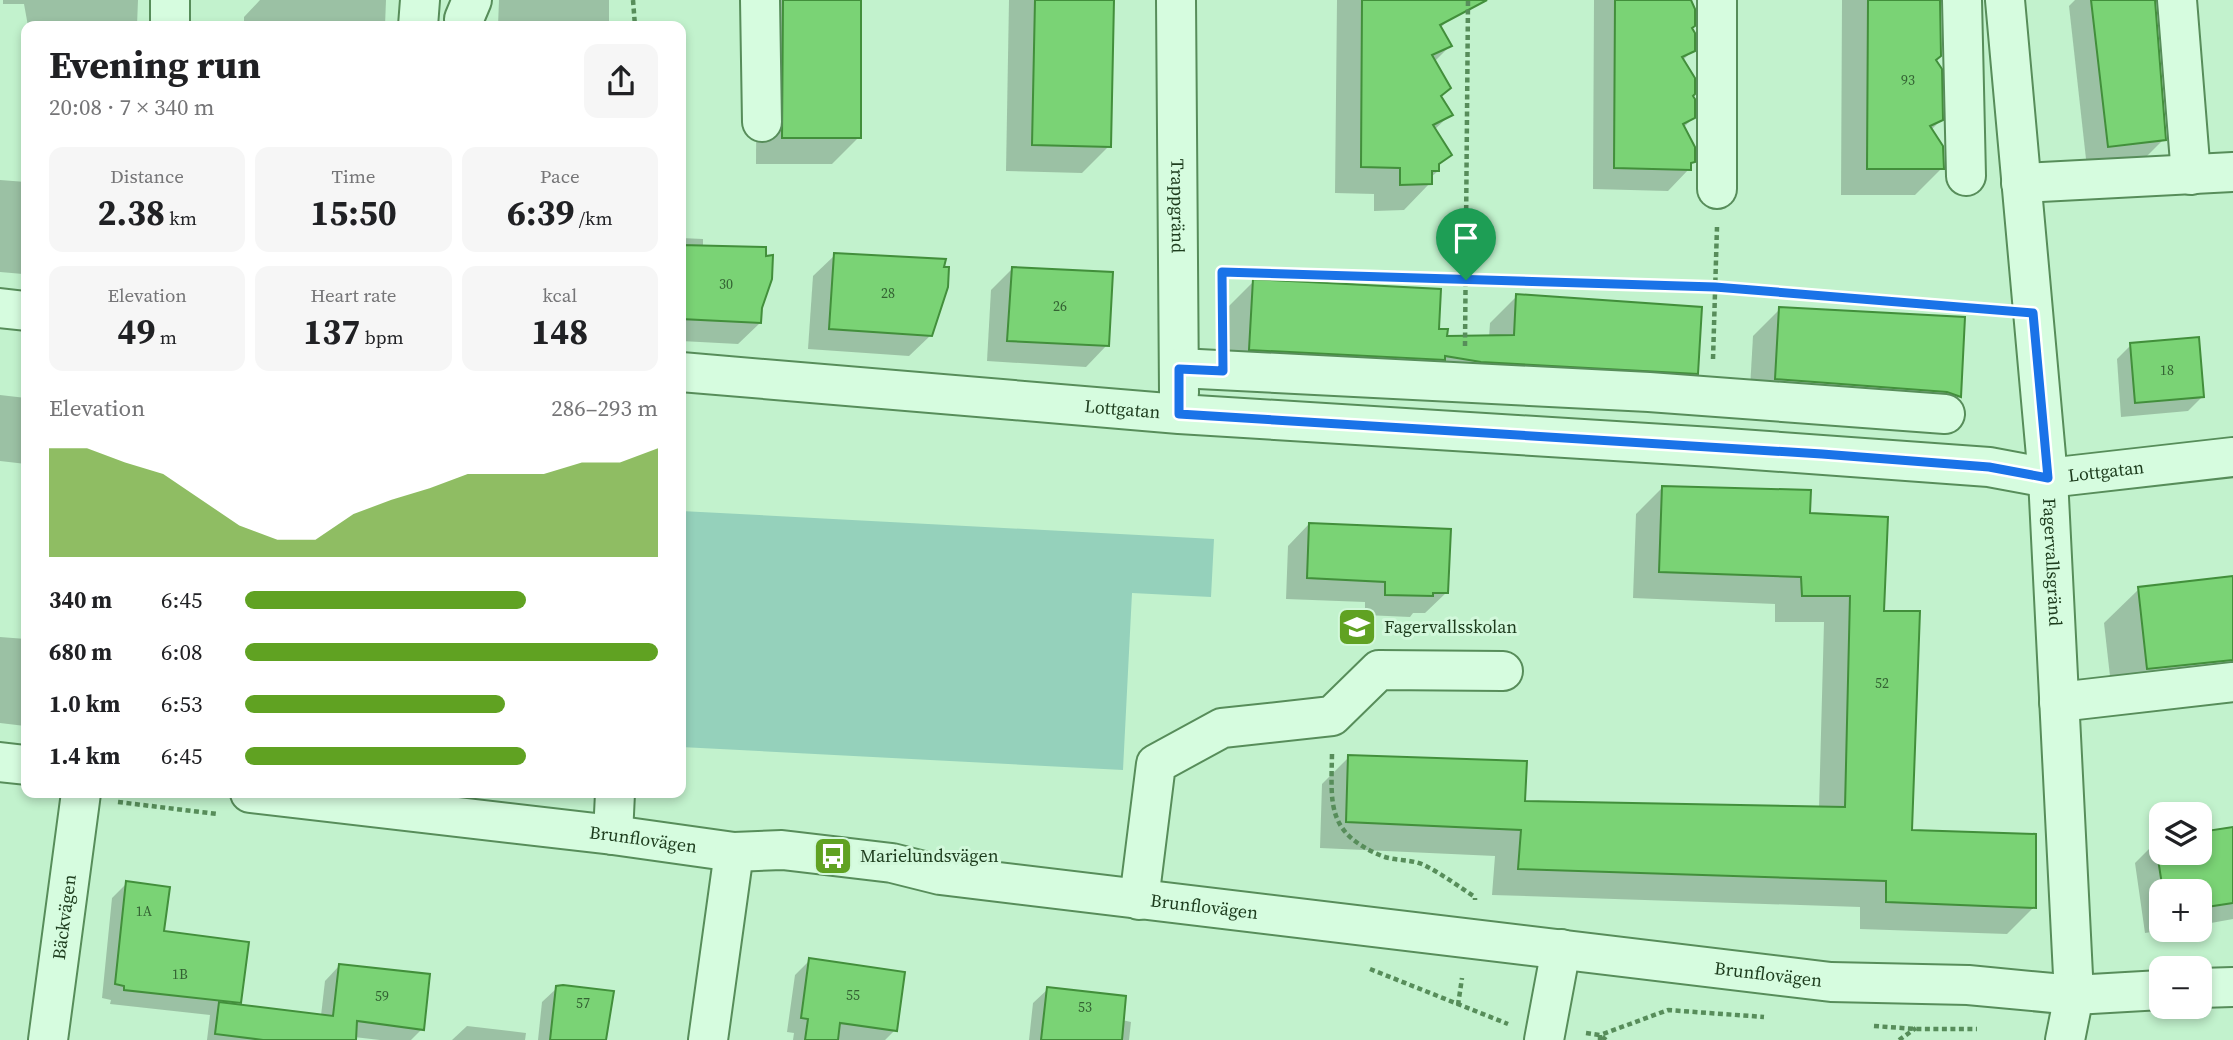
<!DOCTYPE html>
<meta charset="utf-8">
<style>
body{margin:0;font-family:"Source Serif 4",serif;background:#f6f6f6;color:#202124;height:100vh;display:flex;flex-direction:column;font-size:26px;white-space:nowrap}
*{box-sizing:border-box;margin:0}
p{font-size:23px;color:#757577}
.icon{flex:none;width:38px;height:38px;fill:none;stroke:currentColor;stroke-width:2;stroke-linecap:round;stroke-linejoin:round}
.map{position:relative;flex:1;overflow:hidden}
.side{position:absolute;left:21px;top:21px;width:665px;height:777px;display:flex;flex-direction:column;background:#fff;border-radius:14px;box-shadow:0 4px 10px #0003}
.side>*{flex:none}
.tools{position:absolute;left:2149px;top:802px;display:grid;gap:14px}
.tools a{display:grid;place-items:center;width:63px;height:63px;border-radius:14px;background:#fff;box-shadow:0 4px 10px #0003;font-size:35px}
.pin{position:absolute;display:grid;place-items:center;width:60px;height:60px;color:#fff;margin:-72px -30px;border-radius:50% 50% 50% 0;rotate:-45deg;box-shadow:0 0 7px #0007}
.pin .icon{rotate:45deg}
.round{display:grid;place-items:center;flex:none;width:74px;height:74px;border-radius:14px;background:#f6f6f6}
.overview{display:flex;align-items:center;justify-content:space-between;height:119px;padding:0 28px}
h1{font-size:38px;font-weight:700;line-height:52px}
.stats{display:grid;grid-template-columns:repeat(3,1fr);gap:10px;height:119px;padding:7px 28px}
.stats div{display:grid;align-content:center;border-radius:14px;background:#f6f6f6;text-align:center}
.stats b{font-size:35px;font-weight:700}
.stats small{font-size:19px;font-weight:400}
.stats p{font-size:19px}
.chart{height:196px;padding:14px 28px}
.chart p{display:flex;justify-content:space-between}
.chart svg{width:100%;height:126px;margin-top:7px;fill:#60a222;opacity:.7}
ul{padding:0 28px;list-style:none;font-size:23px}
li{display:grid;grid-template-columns:112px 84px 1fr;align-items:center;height:52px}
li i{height:18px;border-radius:9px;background:#60a222}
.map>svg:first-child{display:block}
.green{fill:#95d1bb}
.shadow{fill:#0003}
.building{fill:#7ad375;stroke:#428f3b;stroke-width:2}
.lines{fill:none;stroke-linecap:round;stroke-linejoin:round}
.minor-casing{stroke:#578d5a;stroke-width:42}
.path{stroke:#578d5a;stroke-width:4.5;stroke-dasharray:5 3.5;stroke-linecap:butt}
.minor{stroke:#d6fcdf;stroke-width:38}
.route-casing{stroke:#fff;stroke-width:14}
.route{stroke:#1a73e8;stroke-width:9}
.labels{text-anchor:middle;stroke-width:6;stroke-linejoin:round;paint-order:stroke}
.number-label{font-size:14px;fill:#346233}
.street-label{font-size:18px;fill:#1d3c1d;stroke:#d2f8db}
.poi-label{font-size:18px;fill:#1d3c1d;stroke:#d2f8db;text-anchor:start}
</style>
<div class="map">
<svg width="2233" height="1040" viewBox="0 0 2233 1040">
<rect width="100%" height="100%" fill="#c2f2cd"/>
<path class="green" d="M 681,511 L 1214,539 L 1211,597 L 1132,593 L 1123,770 L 681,747 Z"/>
<g class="shadow">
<path d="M 3,0 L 138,0 L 137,26 L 28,26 L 24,4 L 3,4 Z"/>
<path d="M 260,0 L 386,0 L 385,26 L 244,26 L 244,17 Z"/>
<path d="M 499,0 L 609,0 L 609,26 L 498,26 Z"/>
<path d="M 757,0 L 860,0 L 859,137 L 832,164 L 756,164 Z"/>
<path d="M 1009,0 L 1112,0 L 1109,146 L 1082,173 L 1006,171 Z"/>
<path d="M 1337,0 L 1439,0 L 1450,19 L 1440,28 L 1450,46 L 1434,62 L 1439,97 L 1450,115 L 1434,130 L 1450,154 L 1437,167 L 1438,171 L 1430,178 L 1430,183 L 1404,210 L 1374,211 L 1374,194 L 1335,193 Z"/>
<path d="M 1594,0 L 1689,0 L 1693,50 L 1682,61 L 1693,118 L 1683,128 L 1693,161 L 1689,169 L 1668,191 L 1593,189 Z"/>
<path d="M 1842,0 L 1939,0 L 1935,61 L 1941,120 L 1931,130 L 1942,168 L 1915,195 L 1841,195 Z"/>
<path d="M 2075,0 L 2154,0 L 2164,139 L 2143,160 L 2087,168 L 2069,6 Z"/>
<path d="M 0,180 L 26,182 L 26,271 L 23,274 L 0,272 Z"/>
<path d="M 681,238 L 703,239 L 703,248 L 764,258 L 760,323 L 738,344 L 681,341 Z"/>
<path d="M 835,255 L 942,269 L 931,335 L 909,356 L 808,349 L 813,276 Z"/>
<path d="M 1012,269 L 1107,345 L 1086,367 L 987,361 L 991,290 Z"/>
<path d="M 1254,281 L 1437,330 L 1445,338 L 1489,337 L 1490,323 L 1517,296 L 1696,373 L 1669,400 L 1222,376 L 1227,308 Z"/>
<path d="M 1780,309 L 1964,319 L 1959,397 L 1933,423 L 1749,406 L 1753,336 Z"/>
<path d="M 2131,345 L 2202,397 L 2188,411 L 2121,417 L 2117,359 Z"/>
<path d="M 0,395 L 26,398 L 26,464 L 0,461 Z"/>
<path d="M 1663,487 L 1882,613 L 1910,832 L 2034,907 L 2007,934 L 1860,929 L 1860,907 L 1492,895 L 1495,856 L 1320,848 L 1322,784 L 1349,757 L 1523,803 L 1819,808 L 1824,622 L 1775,622 L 1775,604 L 1633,598 L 1636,514 Z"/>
<path d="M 1309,524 L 1447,592 L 1425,613 L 1413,613 L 1410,617 L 1365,615 L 1365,602 L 1286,599 L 1288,546 Z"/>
<path d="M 2233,578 L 2233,690 L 2113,703 L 2104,623 L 2139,589 Z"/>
<path d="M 0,637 L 26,639 L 25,726 L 0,723 Z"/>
<path d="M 2233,829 L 2233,919 L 2200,925 L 2200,891 L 2161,891 L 2161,929 L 2172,929 L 2145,933 L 2135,863 L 2156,842 L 2161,841 L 2161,852 L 2200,852 L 2200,834 Z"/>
<path d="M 127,883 L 162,933 L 239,1002 L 235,1006 L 310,1040 L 207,1040 L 210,1015 L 110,1004 L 111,1000 L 102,998 L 112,898 Z"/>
<path d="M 810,960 L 895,1030 L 885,1040 L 793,1040 L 794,1033 L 787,1032 L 795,975 Z"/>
<path d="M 339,966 L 422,1029 L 411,1040 L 380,1040 L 319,1033 L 325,981 Z"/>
<path d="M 557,988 L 605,1040 L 538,1040 L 542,1002 Z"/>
<path d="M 1048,989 L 1122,1020 L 1131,1022 L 1129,1040 L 1029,1040 L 1033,1003 Z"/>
<path d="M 467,1026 L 526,1033 L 525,1040 L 452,1040 Z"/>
</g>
<g class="building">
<path d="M 783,0 L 861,0 L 861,138 L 782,138 Z"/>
<path d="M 1035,0 L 1114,0 L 1111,147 L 1032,145 Z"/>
<path d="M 1362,0 L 1487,0 L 1440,25 L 1452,46 L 1432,55 L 1451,88 L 1441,96 L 1453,115 L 1433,125 L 1452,155 L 1439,164 L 1439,171 L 1432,171 L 1432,184 L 1400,185 L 1400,168 L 1361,167 Z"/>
<path d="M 1615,0 L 1691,0 L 1695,9 L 1695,26 L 1692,28 L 1695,33 L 1695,51 L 1682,57 L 1695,78 L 1695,94 L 1693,96 L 1695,99 L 1695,118 L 1683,124 L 1695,147 L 1695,162 L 1691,163 L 1691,170 L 1614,168 Z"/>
<path d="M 1868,0 L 1940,0 L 1941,56 L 1936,60 L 1942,69 L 1943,120 L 1930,126 L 1943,146 L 1944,169 L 1867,169 Z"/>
<path d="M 2091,0 L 2155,0 L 2166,140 L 2108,147 Z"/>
<path d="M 681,245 L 766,247 L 766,256 L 773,255 L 772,279 L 762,308 L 761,323 L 681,319 Z"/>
<path d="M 834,253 L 946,259 L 944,267 L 949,267 L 948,287 L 932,336 L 829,329 Z"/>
<path d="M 1012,267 L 1113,272 L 1109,346 L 1007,341 Z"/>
<path d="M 1253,279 L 1441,289 L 1439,329 L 1448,329 L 1447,336 L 1514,335 L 1516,294 L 1702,307 L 1698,374 L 1481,362 L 1445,356 L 1445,360 L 1249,350 Z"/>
<path d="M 1779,307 L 1965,317 L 1961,397 L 1947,392 L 1775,379 Z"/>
<path d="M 2199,337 L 2204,397 L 2135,403 L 2130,343 Z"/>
<path d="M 1662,486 L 1811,490 L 1810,513 L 1888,517 L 1884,611 L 1920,611 L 1912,830 L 2036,834 L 2036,908 L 1886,902 L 1886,881 L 1518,869 L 1521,830 L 1346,822 L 1348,755 L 1527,761 L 1525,801 L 1845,807 L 1850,596 L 1802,596 L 1801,577 L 1659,572 Z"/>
<path d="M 1309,523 L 1451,529 L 1448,593 L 1433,593 L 1433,596 L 1385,595 L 1385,582 L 1307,578 Z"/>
<path d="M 2233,576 L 2233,660 L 2147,669 L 2138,587 Z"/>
<path d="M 2233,827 L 2233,903 L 2200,908 L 2200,891 L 2163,891 L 2155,840 L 2161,839 L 2161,852 L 2200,852 L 2200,832 Z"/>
<path d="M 126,881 L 170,887 L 164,931 L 249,942 L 241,1003 L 124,990 L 124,986 L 115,984 Z"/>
<path d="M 809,958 L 905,972 L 897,1031 L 840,1023 L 838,1040 L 805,1040 L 808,1019 L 801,1018 Z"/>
<path d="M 339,964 L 430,974 L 424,1030 L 357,1021 L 356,1040 L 263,1040 L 215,1034 L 219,1002 L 333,1016 Z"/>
<path d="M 563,985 L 614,991 L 606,1040 L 550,1040 L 556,986 Z"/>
<path d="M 1047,987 L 1126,996 L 1122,1040 L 1041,1040 Z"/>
</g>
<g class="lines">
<g class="minor-casing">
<g id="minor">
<path d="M 760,0 L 762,122"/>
<path id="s1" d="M 1176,0 L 1179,393"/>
<path d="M 1962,0 L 1966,176"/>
<path id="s2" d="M 2005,0 L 2048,478 L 2074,995 L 2065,1040"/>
<path d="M 2177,0 L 2191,175"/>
<path d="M 170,26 L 170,0"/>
<path d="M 418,26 L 420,0"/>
<path d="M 465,26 L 464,19 L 472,0"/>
<path d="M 2021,183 L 2233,172"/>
<path d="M 1717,189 L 1717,0"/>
<path d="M 0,308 L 26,311"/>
<path d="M 1179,368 L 1649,392 L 1945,414"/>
<path id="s3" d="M 681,372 L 1179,414 L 1712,447 L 1989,467 L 2048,478 L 2233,457"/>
<path d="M 2059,702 L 2233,682"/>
<path d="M 0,762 L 26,765"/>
<path id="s4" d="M 250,793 L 613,835 L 734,852 L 782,850 L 833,856 L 892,863 L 940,875 L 1831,982 L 1968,985 L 2074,995 L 2161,990"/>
<path d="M 613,835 L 615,793"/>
<path d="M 1139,900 L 1156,764 L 1222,728 L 1332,716 L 1379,670 L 1503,671"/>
<path d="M 2200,988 L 2233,987"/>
<path id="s5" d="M 48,1040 L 81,793"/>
<path d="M 708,1040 L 734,852"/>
<path d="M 1544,1040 L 1561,949"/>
</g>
</g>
<g class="path">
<path d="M 633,0 L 635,26"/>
<path d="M 1223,331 L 1222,272 L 1715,287 L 1993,310"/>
<path d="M 1465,346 L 1468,0"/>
<path d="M 1713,359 L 1717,227"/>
<path d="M 1332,754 C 1331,806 1327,833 1382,856 C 1395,861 1411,859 1424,865 C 1442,874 1458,886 1475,897 L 1475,900"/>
<path d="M 118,802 L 217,814"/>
<path d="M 1370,969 L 1508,1024"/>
<path d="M 1458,1005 L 1462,978"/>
<path d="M 1874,1026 L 1915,1029 L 1977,1029"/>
<path d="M 1586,1033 L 1600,1035 L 1606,1040"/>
<path d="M 1600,1040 L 1600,1035 L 1668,1010 L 1764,1017"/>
<path d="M 1899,1040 L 1916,1028"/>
</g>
<use href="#minor" class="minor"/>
</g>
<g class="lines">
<g class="route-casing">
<path id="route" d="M 1222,272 L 1715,287 L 2033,313 L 2048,478 L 1989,467 L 1822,454 L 1179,414 L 1179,369 L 1223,371 Z"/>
</g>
<use href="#route" class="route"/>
</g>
<defs>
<g id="school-square" transform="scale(2.0125)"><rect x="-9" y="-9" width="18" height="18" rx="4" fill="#60a222" stroke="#d2f8db"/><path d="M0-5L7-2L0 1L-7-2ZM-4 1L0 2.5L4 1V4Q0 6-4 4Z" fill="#fff"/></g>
<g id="bus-square" transform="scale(2.0125)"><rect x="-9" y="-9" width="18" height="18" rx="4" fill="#60a222" stroke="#d2f8db"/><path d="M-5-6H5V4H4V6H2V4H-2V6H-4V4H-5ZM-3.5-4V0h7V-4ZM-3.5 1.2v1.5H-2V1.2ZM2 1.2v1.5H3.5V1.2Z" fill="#fff"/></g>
</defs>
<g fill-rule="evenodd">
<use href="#school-square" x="1357" y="627"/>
<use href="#bus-square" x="833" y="856"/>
</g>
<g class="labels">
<g class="number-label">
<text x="1908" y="85">93</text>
<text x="726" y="289">30</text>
<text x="888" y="298">28</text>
<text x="1060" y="311">26</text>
<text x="2167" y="375">18</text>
<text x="1882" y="688">52</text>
<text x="144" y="916">1A</text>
<text x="180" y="979">1B</text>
<text x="853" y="1000">55</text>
<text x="382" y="1001">59</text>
<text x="583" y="1008">57</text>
<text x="1085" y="1012">53</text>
</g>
<g class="street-label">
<text dy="6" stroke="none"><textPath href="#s1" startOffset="206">Trappgränd</textPath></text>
<text dy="6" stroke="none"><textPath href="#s3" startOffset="443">Lottgatan</textPath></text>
<text dy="6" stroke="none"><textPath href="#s3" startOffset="1430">Lottgatan</textPath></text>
<text dy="6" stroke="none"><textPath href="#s2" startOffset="564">Fagervallsgränd</textPath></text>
<text dy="6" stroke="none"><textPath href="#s4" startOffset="396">Brunflovägen</textPath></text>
<text dy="6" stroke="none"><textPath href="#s4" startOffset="962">Brunflovägen</textPath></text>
<text dy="6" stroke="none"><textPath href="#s5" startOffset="124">Bäckvägen</textPath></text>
<text dy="6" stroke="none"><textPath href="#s4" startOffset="1530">Brunflovägen</textPath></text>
</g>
<g class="poi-label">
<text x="1384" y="633">Fagervallsskolan</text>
<text x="860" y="862">Marielundsvägen</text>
</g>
</g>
</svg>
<div class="tools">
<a><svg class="icon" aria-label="layers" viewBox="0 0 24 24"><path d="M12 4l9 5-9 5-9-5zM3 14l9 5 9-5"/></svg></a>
<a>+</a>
<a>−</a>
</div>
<div class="pin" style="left:1466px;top:280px;background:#1e9e55"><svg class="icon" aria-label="arrive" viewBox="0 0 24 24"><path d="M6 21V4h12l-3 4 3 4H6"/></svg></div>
<section class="side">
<div class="overview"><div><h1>Evening run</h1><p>20:08 · 7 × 340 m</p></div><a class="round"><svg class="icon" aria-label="share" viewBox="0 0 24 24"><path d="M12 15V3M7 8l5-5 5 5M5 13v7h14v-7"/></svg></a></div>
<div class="stats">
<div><p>Distance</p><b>2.38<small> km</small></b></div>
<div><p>Time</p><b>15:50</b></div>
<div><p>Pace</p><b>6:39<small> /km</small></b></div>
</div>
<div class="stats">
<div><p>Elevation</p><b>49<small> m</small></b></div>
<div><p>Heart rate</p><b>137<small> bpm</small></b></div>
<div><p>kcal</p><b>148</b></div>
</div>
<div class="chart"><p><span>Elevation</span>286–293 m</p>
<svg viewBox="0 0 160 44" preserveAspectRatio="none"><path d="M0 44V6L10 6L20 11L30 15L40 24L50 33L60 38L70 38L80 29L90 24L100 20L110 15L120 15L130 15L140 11L150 11L160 6V44z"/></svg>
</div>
<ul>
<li><b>340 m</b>6:45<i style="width:68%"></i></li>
<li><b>680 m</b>6:08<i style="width:100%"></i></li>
<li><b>1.0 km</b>6:53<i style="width:63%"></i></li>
<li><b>1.4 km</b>6:45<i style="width:68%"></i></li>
</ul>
</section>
</div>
